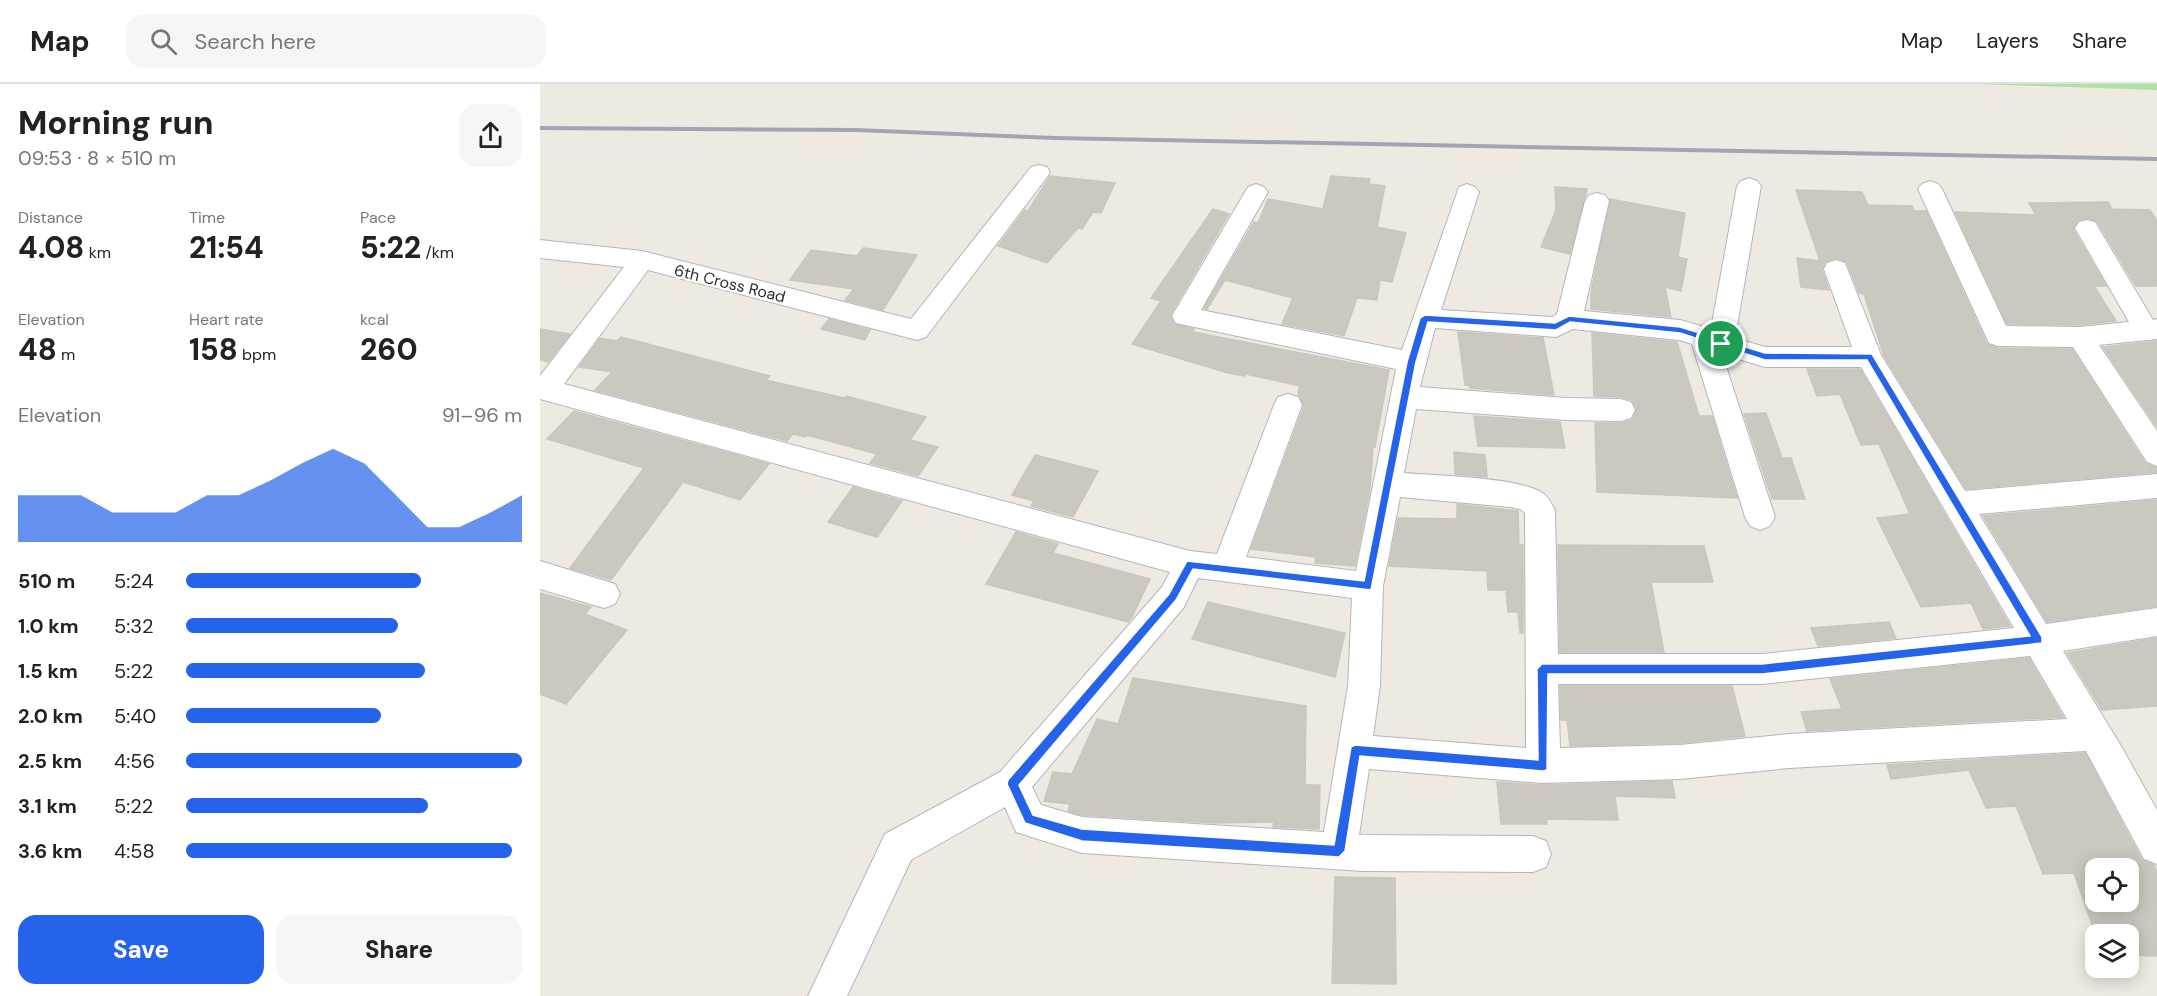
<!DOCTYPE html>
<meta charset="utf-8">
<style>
body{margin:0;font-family:"DM Sans",sans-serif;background:#f6f6f6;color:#222;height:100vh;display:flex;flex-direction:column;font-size:22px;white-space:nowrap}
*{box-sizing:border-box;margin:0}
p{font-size:20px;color:#767676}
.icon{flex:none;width:33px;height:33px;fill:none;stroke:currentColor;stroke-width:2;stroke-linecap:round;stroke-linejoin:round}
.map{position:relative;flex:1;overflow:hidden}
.drawer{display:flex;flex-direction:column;background:#fff;width:540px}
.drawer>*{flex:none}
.tools{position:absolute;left:1545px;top:774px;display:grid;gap:12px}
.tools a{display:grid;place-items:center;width:54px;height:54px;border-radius:12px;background:#fff;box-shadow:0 3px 15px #0003;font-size:30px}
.pin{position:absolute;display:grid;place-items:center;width:51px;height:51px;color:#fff;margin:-26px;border:3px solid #fff;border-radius:50%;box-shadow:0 2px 6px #0007}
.round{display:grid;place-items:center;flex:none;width:63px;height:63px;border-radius:18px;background:#f6f6f6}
.overview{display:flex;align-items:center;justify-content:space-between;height:102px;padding:0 18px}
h1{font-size:33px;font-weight:800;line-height:45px}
.stats{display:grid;grid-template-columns:repeat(3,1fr);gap:9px;height:102px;padding:6px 18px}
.stats div{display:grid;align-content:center}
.stats b{font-size:30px;font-weight:800}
.stats small{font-size:16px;font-weight:400}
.stats p{font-size:16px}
.chart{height:168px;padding:12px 18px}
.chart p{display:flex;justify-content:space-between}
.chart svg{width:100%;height:108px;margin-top:6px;fill:#2563eb;opacity:.7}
.cta{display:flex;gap:12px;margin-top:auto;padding:12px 18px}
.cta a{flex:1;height:69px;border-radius:18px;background:#2563eb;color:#fff;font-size:24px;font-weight:800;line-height:69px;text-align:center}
.cta a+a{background:#f6f6f6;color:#222}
ul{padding:0 18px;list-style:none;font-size:20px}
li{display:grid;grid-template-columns:96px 72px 1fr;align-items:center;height:45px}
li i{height:15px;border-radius:8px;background:#2563eb}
header{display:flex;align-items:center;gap:36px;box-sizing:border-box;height:84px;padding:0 30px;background:#fff;border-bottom:2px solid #e0e0e0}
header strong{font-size:28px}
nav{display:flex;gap:33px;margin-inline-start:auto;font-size:21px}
.search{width:420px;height:54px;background:#f6f6f6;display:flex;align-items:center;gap:15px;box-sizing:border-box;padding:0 21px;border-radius:18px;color:#767676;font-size:22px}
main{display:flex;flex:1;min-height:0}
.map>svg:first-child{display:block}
.green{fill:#ade1a1}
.building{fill:#cac8bf;stroke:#c9c6ba;stroke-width:1.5;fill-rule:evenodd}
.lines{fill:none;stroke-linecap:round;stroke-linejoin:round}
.minor-casing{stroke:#b4b4bf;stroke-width:2}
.minor{fill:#fff;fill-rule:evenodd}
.rail{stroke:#a4a3b6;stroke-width:4}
.route{fill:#2563eb;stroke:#fff;stroke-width:1.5;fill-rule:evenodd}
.labels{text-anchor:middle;stroke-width:4.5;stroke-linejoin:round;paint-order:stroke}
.street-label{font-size:16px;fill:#2d2d2d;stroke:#fff}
</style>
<header>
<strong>Map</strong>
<div class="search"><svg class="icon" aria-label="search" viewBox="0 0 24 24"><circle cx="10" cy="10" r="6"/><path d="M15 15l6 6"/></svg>Search here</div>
<nav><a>Map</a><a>Layers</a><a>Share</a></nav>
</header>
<main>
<section class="drawer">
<div class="overview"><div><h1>Morning run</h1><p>09:53 · 8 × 510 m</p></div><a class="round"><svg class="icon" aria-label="share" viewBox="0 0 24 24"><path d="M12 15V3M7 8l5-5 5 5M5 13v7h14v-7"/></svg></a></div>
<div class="stats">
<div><p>Distance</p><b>4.08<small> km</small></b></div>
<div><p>Time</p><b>21:54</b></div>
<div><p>Pace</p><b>5:22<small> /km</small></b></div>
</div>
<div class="stats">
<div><p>Elevation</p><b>48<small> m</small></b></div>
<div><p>Heart rate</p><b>158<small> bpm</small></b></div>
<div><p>kcal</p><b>260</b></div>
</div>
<div class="chart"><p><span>Elevation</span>91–96 m</p>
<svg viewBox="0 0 160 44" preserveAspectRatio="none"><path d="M0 44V25L10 25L20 25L30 32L40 32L50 32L60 25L70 25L80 19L90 12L100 6L110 12L120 25L130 38L140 38L150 32L160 25V44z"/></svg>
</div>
<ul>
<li><b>510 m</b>5:24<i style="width:70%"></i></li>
<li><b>1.0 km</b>5:32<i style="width:63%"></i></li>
<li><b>1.5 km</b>5:22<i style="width:71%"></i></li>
<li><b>2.0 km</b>5:40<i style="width:58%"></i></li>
<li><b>2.5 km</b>4:56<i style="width:100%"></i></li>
<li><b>3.1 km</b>5:22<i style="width:72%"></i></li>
<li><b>3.6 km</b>4:58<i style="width:97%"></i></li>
</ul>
<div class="cta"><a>Save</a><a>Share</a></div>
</section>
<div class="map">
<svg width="1617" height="912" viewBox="0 0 1617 912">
<rect width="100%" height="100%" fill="#eeeae1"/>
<path class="green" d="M 1437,0 L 1617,0 L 1617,6 Z"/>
<g class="building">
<path d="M 510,92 L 575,99 L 561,129 L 553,128 L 542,145 L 538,144 L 507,179 L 458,162 L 485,126 L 488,127 Z"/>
<path d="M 791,92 L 830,95 L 829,100 L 845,102 L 837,143 L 866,149 L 852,198 L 840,196 L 837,216 L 817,214 L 804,252 L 742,240 L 753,214 L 685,196 L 667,225 L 664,224 L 714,138 L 718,139 L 728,115 L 783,125 Z"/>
<path d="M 1015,103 L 1047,105 L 1030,170 L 1001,163 L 1016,126 Z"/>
<path d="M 1256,106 L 1322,108 L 1328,121 L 1372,122 L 1374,127 L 1386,127 L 1447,260 L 1458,264 L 1532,265 L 1605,379 L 1617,384 L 1617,388 L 1426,405 L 1344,272 L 1324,210 L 1319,209 L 1307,178 L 1297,174 L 1285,178 L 1282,186 L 1289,206 L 1261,203 L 1257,174 L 1280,177 Z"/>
<path d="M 1070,115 L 1145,129 L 1138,173 L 1147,175 L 1141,207 L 1125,203 L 1131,233 L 1051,225 L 1051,208 Z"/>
<path d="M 1568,118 L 1572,125 L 1610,126 L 1617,137 L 1617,202 L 1596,202 L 1557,137 L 1548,134 L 1538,136 L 1533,145 L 1566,202 L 1554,202 L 1576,237 L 1540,241 L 1467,240 L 1415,128 L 1496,131 L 1489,119 Z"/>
<path d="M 673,125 L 689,130 L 630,231 L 634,240 L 654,245 L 653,248 L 849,286 L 835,363 L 833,363 L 830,405 L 815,482 L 775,479 L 776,473 L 711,465 L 764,322 L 758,311 L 760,302 L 706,290 L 705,292 L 688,289 L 592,260 L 621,217 L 611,214 Z"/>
<path d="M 323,164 L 377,171 L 343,226 L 305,216 L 314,205 L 250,196 L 271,166 L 317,172 Z"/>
<path d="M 289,235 L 330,246 L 325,256 L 281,245 Z"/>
<path d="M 0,245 L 30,250 L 8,278 L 0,276 Z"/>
<path d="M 918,248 L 1003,254 L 1014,311 L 930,304 L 929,301 L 925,301 Z"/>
<path d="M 1052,249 L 1137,258 L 1159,332 L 1172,332 L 1197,414 L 1057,408 L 1055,339 L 1081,339 L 1092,336 L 1097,325 L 1092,316 L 1082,313 L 1054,312 Z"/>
<path d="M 81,253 L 230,292 L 226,296 L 304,314 L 306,312 L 386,333 L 370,356 L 398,363 L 378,392 L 330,379 L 337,370 L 267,351 L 266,353 L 253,350 L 247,357 L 55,306 L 72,288 L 39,283 L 60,254 L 77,257 Z"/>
<path d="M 1617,257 L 1617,343 L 1563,263 Z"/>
<path d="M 1267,285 L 1320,285 L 1470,542 L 1443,545 L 1431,519 L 1381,523 L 1337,434 L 1370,430 L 1339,360 L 1321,361 L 1300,310 L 1277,312 Z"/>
<path d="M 34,327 L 229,380 L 200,416 L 143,398 L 71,496 L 30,484 L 104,384 L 7,355 Z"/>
<path d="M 1226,329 L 1242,374 L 1251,374 L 1265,415 L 1232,415 L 1204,330 Z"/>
<path d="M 934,332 L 1020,338 L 1025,364 L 938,362 Z"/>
<path d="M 914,368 L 945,371 L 947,393 L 915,390 Z"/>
<path d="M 495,371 L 558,387 L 533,433 L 491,422 L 494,417 L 472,411 Z"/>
<path d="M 313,403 L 362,417 L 337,453 L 288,438 Z"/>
<path d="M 1617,416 L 1617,522 L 1507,538 L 1443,432 Z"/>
<path d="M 917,420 L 978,427 L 979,461 L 983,461 L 983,549 L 980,549 L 978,528 L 968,528 L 966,506 L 948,506 L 947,487 L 849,482 L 858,434 L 917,435 Z"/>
<path d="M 476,448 L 518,460 L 513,469 L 610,495 L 592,533 L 588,538 L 446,500 Z"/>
<path d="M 1018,461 L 1164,462 L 1173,498 L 1111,498 L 1124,568 L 1020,568 Z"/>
<path d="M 0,509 L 51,523 L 45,530 L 87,546 L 26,620 L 0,610 Z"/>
<path d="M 668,518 L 805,549 L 795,593 L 652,555 Z"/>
<path d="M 1349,538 L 1356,554 L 1278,562 L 1271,544 Z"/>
<path d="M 1617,554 L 1617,622 L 1562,626 L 1527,569 Z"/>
<path d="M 1489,574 L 1523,633 L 1267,647 L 1261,628 L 1302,625 L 1290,595 Z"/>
<path d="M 593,594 L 766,622 L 765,701 L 780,701 L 779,745 L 733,743 L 734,738 L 675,739 L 542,731 L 528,727 L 530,720 L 504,717 L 513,688 L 532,690 L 557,635 L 578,640 Z"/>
<path d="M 1020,602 L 1192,602 L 1205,652 L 1140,659 L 1030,662 L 1027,636 L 1021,636 Z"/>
<path d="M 1545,669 L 1602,776 L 1614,781 L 1617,789 L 1617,872 L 1588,871 L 1588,850 L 1556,852 L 1534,789 L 1503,790 L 1476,722 L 1446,724 L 1429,686 L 1351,695 L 1347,681 ZM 1556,784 L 1588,784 L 1588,818 L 1556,818 Z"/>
<path d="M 1132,697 L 1135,714 L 1075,712 L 1078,736 L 1006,735 L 1007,740 L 961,740 L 957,698 L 1003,701 Z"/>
<path d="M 795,793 L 855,794 L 856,900 L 792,899 Z"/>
</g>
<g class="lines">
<g class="minor-casing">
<g id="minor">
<path d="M 499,81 L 507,83 L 510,88 L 507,93 L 386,253 L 377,256 L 108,186 L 24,300 L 650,467 L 677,470 L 734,321 L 738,313 L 748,310 L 758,313 L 762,321 L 706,473 L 816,487 L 856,285 L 645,241 L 636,239 L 632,232 L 708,103 L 716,100 L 724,103 L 728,108 L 661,226 L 862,266 L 919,103 L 927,100 L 935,103 L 939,108 L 901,226 L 1012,233 L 1017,230 L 1045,117 L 1049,111 L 1057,109 L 1065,111 L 1069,117 L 1044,227 L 1140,236 L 1171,245 L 1197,102 L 1201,97 L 1209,94 L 1217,97 L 1221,102 L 1195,254 L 1225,263 L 1312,263 L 1284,185 L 1287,179 L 1296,176 L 1305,179 L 1341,271 L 1425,407 L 1617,390 L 1617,414 L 1439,430 L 1506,540 L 1617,524 L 1617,552 L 1523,567 L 1581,662 L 1617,726 L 1617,780 L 1604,775 L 1546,667 L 1249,684 L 1140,695 L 1003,699 L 829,685 L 819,751 L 993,752 L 1006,757 L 1011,770 L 1006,783 L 993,788 L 823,787 L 542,769 L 476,748 L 465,723 L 371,776 L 307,912 L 268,912 L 345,750 L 460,688 L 622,503 L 630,488 L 0,315 L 0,292 L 84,183 L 0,174 L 0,156 L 102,167 L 371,235 L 491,83 ZM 895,244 L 1016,253 L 1033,245 L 1139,256 L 1152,260 L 1205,433 L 1210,442 L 1220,446 L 1230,442 L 1235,433 L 1182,270 L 1225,283 L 1321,283 L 1474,544 L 1222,570 L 1018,570 L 1015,426 C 1011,419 1008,412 1001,408 C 975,393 897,392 864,389 L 876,325 L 1026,336 L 1081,337 L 1091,334 L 1095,326 L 1091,318 L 1081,315 L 1026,314 L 880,303 ZM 860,413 L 970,423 L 980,425 L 985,429 L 986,664 L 833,652 L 840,602 L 843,502 ZM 658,494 L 812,514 L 808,602 L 784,748 L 542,733 L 501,721 L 492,703 L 644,523 ZM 1490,572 L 1527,635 L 1249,650 L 1140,661 L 1020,664 L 1018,600 L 1222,600 Z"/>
<path d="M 1390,97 L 1398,100 L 1402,105 L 1466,242 L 1540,243 L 1589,238 L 1535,144 L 1539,138 L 1547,136 L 1555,138 L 1613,236 L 1617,235 L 1617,255 L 1559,261 L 1617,347 L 1617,382 L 1607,378 L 1533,263 L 1458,262 L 1449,259 L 1378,105 L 1382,100 Z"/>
<path d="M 0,477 L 75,500 L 80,510 L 75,520 L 64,524 L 0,505 Z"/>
</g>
</g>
<use href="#minor" class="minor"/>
<path class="rail" d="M 0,44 L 316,46 L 515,54 L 1617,75"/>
</g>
<path class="route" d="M 885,231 L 1015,239 L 1029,232 L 1140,243 L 1225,269 L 1332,270 L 1502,553 L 1502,559 L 1222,590 L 1008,590 L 1007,686 L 1003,687 L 820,672 L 805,767 L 799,773 L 542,757 L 485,739 L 467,700 L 468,696 L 629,510 L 647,477 L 824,497 L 867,278 L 880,234 ZM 888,238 L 1016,246 L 1030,238 L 1140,249 L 1225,276 L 1327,276 L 1490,552 L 1222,580 L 1002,580 L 997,585 L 998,676 L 815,661 L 811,663 L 794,761 L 542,745 L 493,731 L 479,701 L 636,516 L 653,485 L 831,506 L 876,278 Z"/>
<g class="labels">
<g class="street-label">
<text transform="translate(190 199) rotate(14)" y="6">6th Cross Road</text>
</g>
</g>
</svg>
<div class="tools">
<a><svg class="icon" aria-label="locate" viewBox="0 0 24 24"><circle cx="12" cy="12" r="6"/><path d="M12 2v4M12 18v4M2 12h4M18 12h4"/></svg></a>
<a><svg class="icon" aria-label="layers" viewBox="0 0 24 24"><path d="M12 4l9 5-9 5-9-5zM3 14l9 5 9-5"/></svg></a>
</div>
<div class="pin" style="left:1181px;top:260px;background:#1e9e55"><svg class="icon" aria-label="arrive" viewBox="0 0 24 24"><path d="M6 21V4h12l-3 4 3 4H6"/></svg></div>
</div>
</main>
